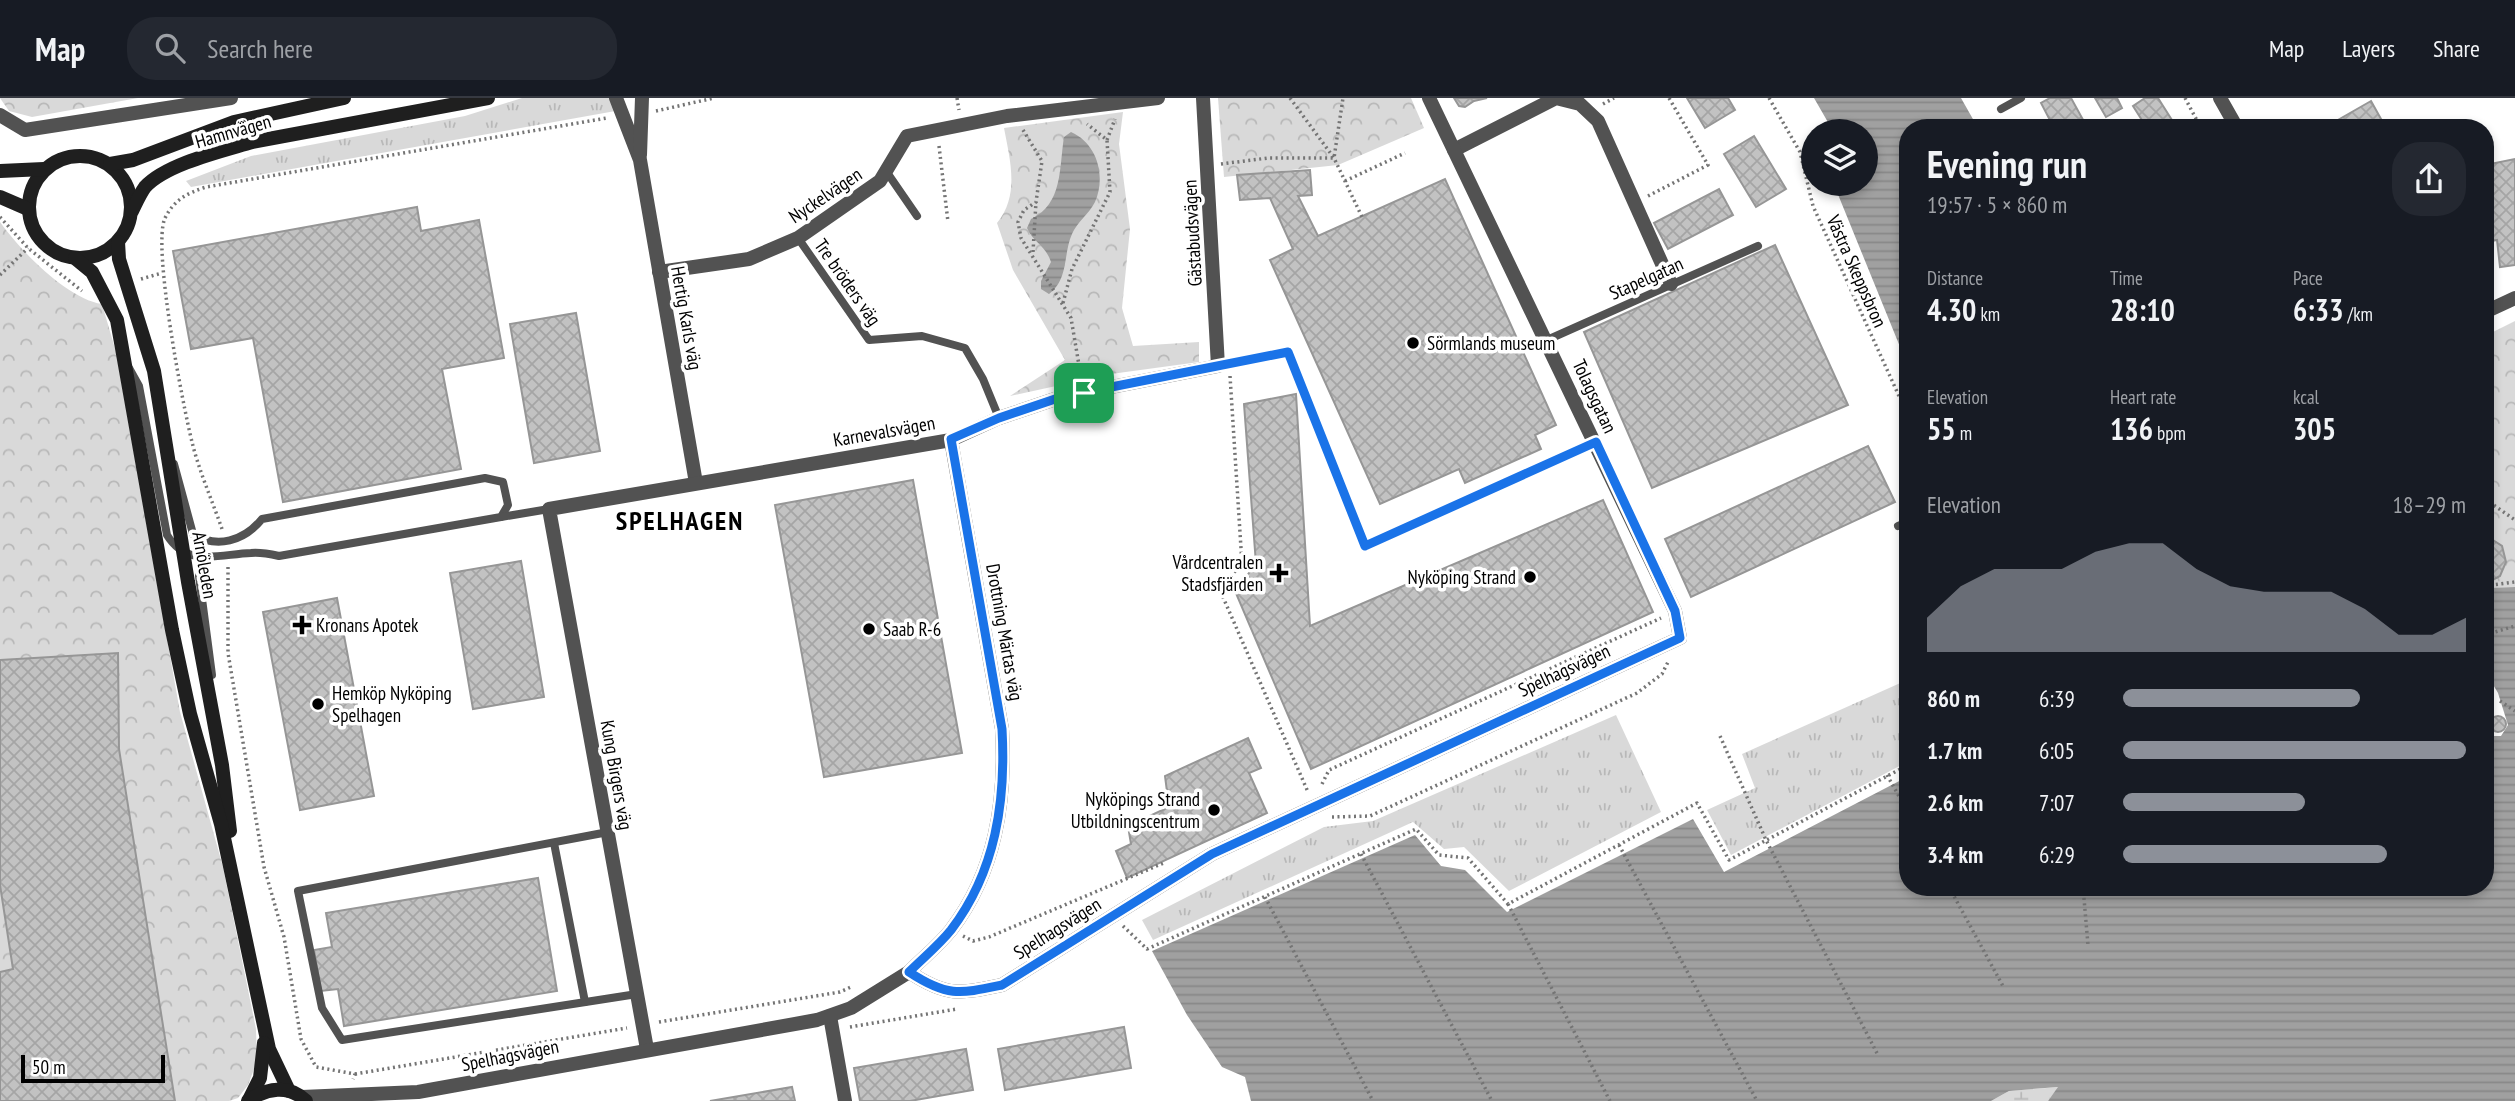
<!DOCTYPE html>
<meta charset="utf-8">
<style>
body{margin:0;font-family:"PT Sans Narrow",sans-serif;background:#242831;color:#f1f3f6;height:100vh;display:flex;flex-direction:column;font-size:26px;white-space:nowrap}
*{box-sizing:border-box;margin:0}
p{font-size:23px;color:#9ea1a6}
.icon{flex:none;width:38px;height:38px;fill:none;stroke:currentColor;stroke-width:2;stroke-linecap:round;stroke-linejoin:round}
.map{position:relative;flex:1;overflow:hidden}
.drawer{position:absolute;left:1899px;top:21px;width:595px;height:777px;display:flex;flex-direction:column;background:#171b24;border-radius:28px;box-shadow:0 4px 10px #0003}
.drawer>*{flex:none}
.buttons{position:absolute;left:1801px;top:21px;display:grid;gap:14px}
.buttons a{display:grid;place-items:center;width:77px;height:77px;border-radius:50%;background:#171b24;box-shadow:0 4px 10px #0003;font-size:35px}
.scale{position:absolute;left:21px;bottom:18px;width:144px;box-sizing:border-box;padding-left:7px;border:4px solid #000;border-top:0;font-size:19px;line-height:24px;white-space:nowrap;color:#000;-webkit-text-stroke:5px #fff;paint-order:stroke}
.pin{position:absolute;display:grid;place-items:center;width:60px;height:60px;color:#fff;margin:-30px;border-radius:14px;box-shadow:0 4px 10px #0006}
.round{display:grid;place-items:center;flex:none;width:74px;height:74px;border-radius:28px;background:#242831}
.head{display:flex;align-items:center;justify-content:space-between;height:119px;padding:0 28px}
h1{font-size:38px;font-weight:800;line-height:52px}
.figures{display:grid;grid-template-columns:repeat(3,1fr);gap:10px;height:119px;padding:7px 28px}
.figures div{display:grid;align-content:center}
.figures b{font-size:30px;font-weight:800}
.figures small{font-size:19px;font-weight:400}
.figures p{font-size:19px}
.chart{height:196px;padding:14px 28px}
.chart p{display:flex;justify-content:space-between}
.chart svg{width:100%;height:126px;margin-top:7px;fill:#8c9099;opacity:.7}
ul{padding:0 28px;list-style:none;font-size:23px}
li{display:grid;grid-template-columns:112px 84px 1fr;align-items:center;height:52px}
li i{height:18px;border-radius:9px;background:#8c9099}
header{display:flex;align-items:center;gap:42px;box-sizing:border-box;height:98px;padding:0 35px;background:#171b24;border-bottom:2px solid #363941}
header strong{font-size:33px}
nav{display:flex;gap:38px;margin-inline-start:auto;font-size:24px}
.search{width:490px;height:63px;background:#242831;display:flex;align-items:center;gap:18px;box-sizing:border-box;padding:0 24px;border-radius:28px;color:#9ea1a6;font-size:26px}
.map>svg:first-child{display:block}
.grass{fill:url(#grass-tufts)}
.forest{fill:url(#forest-crowns)}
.wetland{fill:url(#wetland-marsh)}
.water{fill:url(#water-rules)}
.building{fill:url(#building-cross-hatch);stroke:#969696;stroke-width:2}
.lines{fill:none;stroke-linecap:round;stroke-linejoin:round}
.path{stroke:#747474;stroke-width:3.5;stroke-dasharray:2 3.5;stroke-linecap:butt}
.lane{stroke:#525252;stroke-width:8}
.street{stroke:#525252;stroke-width:14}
.secondary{stroke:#1f1f1f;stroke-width:14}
.route-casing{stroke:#fff;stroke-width:14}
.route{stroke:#1a73e8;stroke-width:9}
.poi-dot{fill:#000;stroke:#fff;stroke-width:2.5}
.labels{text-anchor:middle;stroke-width:7;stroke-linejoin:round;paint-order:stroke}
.street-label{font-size:19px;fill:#000;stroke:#fff}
.poi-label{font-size:19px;fill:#000;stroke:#fff;text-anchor:start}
.district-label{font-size:26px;font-weight:bold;letter-spacing:2px;fill:#000;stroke:#fff}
</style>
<header>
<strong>Map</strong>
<div class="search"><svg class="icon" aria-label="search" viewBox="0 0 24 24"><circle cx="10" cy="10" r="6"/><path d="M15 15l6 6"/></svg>Search here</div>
<nav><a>Map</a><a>Layers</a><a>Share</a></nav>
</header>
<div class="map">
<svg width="2515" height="1003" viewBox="0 0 2515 1003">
<defs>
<pattern id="grass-tufts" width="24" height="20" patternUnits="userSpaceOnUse" patternTransform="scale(1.75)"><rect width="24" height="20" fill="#d9d9d9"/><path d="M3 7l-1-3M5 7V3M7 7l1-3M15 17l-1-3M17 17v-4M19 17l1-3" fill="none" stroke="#b8b8b8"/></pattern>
<pattern id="forest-crowns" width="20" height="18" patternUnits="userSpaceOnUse" patternTransform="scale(1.75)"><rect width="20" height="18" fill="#d9d9d9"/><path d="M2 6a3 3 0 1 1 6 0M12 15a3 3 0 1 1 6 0" fill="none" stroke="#b8b8b8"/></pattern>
<pattern id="wetland-marsh" width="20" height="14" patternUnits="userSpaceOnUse" patternTransform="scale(1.75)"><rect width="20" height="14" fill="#d9d9d9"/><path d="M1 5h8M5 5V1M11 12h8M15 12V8" fill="none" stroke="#b8b8b8"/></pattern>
<pattern id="water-rules" width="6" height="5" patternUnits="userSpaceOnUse" patternTransform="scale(1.75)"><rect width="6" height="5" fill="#a0a0a0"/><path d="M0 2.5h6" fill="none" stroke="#888"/></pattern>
<pattern id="building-cross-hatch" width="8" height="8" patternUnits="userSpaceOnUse" patternTransform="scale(1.75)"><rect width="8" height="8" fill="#c2c2c2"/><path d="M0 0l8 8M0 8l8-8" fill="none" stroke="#a5a5a5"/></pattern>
</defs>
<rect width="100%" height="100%" fill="#fff"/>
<g class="grass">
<path d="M 522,0 L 613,0 L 621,12 L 191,89 L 186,83 L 251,58 L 465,18 Z"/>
<path d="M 1907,582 L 1907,664 L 1731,757 L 1707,712 L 1755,690 L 1742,656 Z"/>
<path d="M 1616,617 L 1661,714 L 1509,793 L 1464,749 L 1444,751 L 1413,724 L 1153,842 L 1142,822 L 1324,729 L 1373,723 Z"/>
</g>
<g class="forest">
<path d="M 0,0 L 138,0 L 32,19 L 9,13 Z"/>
<path d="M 1218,0 L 1411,0 L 1424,30 L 1338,67 L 1224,79 Z"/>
<path d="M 1123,14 L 1119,46 L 1130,131 L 1122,210 L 1133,248 L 1199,244 L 1199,264 L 1111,276 L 1010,298 L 1065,262 L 1013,172 L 997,125 C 1020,97 1010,62 1004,30 Z"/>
<path d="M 0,124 C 20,152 67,201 102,206 L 116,254 L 180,614 L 223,769 L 256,931 L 257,963 L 248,987 L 238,1000 L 229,1003 L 0,1003 Z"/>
<path d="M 2515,223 L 2515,489 L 2485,490 L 2485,238 Z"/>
</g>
<path class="wetland" d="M 2059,989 L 2048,1003 L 1991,1003 L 2009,993 Z"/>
<g class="water">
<path d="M 1814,0 L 1961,0 L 1978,30 L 1908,30 L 1907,266 L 1837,94 L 1854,86 L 1866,86 L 1866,33 L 1833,33 Z"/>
<path d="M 1071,34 C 1098,46 1106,79 1095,104 C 1089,116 1077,124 1072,136 C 1063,156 1069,181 1049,196 L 1041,191 L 1041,183 L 1051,164 C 1046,148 1033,144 1027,130 L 1031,121 C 1063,106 1059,70 1064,39 Z"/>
<path d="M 2515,489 L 2515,1003 L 2048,1003 L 2058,989 L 2009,993 L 1991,1003 L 1251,1003 L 1245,979 L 1222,969 L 1187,917 L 1152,853 L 1415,737 L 1441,768 L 1465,772 L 1507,814 L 1693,721 L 1724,774 L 1907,679 L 1908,789 L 2485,789 L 2485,638 L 2501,638 L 2508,627 L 2498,595 L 2485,573 L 2485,490 Z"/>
</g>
<g class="building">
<path d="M 1454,0 L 1487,0 L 1474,3 L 1465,9 L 1459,8 Z"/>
<path d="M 1687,0 L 1728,0 L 1735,12 L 1705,30 Z"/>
<path d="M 2050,0 L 2071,0 L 2087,29 L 2054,30 L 2041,5 Z"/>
<path d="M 2095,0 L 2117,0 L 2122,10 L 2106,19 Z"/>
<path d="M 2145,0 L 2158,0 L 2177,30 L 2147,30 L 2133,8 Z"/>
<path d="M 2371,3 L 2386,30 L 2324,30 Z"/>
<path d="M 1754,38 L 1786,91 L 1756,109 L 1724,56 Z"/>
<path d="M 2515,61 L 2515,167 L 2500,169 L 2497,142 L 2486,144 L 2485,67 Z"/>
<path d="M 1310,72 L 1312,97 L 1298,98 L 1318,138 L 1445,81 L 1556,327 L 1535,337 L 1541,351 L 1465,385 L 1459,371 L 1380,406 L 1270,162 L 1293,151 L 1270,100 L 1240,102 L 1237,77 Z"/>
<path d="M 1719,91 L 1733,117 L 1668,151 L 1654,125 Z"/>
<path d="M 417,109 L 421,133 L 479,122 L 504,260 L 442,271 L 461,371 L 283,404 L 253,240 L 191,251 L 173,153 Z"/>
<path d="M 1775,147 L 1848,307 L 1652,390 L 1584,234 Z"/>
<path d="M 576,215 L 600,353 L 534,365 L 510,226 Z"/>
<path d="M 1296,296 L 1310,528 L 1603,402 L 1653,514 L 1311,671 L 1235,493 L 1256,466 L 1244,306 Z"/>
<path d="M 1868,348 L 1895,404 L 1691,499 L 1665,441 Z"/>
<path d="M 913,382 L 962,655 L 824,679 L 775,407 Z"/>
<path d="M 2485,437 L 2502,448 L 2506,464 L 2500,478 L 2485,486 Z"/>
<path d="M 521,463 L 544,599 L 473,611 L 450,475 Z"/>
<path d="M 337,500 L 374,698 L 300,712 L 263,514 Z"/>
<path d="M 118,555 L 119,651 L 175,1003 L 0,1003 L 0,874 L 13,871 L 0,787 L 0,562 Z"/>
<circle cx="2498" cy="626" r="8"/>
<path d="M 1248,640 L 1261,670 L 1249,675 L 1267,715 L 1127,780 L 1116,753 L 1131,746 L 1128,728 L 1169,709 L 1165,678 Z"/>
<path d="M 538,780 L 557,893 L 344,928 L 338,891 L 321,893 L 314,852 L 332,849 L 326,815 Z"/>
<path d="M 1124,929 L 1131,970 L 1005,992 L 998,951 Z"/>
<path d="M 966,951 L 973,992 L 910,1003 L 860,1003 L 854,970 Z"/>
<path d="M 792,989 L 795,1003 L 710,1003 Z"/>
</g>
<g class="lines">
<g class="path">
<path d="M 957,0 L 959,12"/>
<path d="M 1290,0 L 1334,60 L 1362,119"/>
<path d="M 1769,0 L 1800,54 L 1813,108 L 1908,318"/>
<path d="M 2185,0 L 2201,30"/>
<path d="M 1603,6 L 1614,0"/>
<path d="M 656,13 L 714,0"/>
<path d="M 1023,32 L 1042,63 L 1036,104 L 1024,112 L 1018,124 L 1021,140 L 1071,220 L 1081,279"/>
<path d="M 1107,42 L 1115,21"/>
<path d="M 939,48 L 948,124"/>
<path d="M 1221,66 L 1268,60 L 1334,60 L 1343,0"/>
<path d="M 1345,83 L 1405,55"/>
<path d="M 1648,98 L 1708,67 L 1669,0"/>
<path d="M 0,119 L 28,150 L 82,193"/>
<path d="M 1033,154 L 1036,104"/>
<path d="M 0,177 L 28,150"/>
<path d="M 141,181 L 162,175"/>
<path d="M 1063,205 L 1072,171 L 1110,94 L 1107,42 L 1087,26"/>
<path d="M 1230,278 L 1242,466 L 1219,490 L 1308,694"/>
<path d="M 2485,401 L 2515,422"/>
<path d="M 222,431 C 212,402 199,373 192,344 C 183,308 152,148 165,120 C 174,102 187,95 206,89 L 607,20"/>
<path d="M 228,469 L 228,555 L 264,769 L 284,839 L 301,941 L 316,969 L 355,976 L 353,981"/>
<path d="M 2485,488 L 2515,484"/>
<path d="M 2485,537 L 2515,528"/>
<path d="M 2485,583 L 2491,597 L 2491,615 L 2485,618"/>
<path d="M 2500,603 L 2515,613"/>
<path d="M 1720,638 L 1766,742 L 1878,957"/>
<path d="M 1887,677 L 1908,714"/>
<path d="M 1322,686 L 1329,672 L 1661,520"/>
<path d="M 1332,719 L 1370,718 L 1637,595 L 1662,576 L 1668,564"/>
<path d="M 1619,747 L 1757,1003"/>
<path d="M 1361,756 L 1492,1003"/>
<path d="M 1949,789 L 2004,890"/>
<path d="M 2083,789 L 2088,847"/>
<path d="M 1265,799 L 1373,1003"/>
<path d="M 1508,806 L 1610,1003"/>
<path d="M 1123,828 L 1147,851 L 1416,731 L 1439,757 L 1468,760 L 1508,806 L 1697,705 L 1729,762 L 1908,667"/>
<path d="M 963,838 L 973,843 L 989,839 L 1166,764"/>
<path d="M 659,924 L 840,894 L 851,889"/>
<path d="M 850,929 L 957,911"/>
<path d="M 355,976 L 627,930"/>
</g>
<g class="lane">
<path d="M 2001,11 L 2021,0"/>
<path d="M 886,73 L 917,118"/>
<path d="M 798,140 L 869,242 L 922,238 L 965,250 L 983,281 L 999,320"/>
<path d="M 1547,242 L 1758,148"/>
<path d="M 1218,268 L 1288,254 L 1365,448 L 1595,345"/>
<path d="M 129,270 L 139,288 L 167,437 C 187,470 220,456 251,455 C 260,454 270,456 279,458 L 501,419 L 508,407 L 503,384 L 485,380 L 262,421 C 244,443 217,451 193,436 L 174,366"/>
<path d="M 501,419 L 549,411"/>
<path d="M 1898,428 L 1908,424"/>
<path d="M 206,460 L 199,478 L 212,577"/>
<path d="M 608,734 L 298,793 L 322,910 L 342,942 L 637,896"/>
<path d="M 554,745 L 585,904"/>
</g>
<g class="street">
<path d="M 616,0 L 640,62 L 696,385"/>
<path d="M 2220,0 L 2237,30"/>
<path d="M 0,17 L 25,32 L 231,0"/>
<path d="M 1454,52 L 1556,0 L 1580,6 L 1598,23 L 1671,186"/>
<path d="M 640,57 L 642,0"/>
<path d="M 659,174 L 749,161 L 798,140 L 880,83 L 907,38 L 1007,18 L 1158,0"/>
<path d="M 2485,214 L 2515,200"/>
<path d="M 909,874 C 923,860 939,847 951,832 C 996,773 1006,703 1002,631 L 951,342"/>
<path d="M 830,918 L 845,1003"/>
<path d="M 647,951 L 549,411 L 951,342 L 999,320 L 1061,299 L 1218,268 L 1203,0"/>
<path d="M 302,999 L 418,994 L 817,922 L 851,910 L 909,874 C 947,899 959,896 1002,887 L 1212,756 L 1680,540 L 1675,513 L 1429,0"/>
</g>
<g class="secondary">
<circle cx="80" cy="109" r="51"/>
<path d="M 110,66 L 133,62 L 234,24 L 344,0"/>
<path d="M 0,73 L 44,71"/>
<path d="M 0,99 L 28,111"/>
<path d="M 132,113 C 136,105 140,96 145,89 C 166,66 222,53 252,44 L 488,0"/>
<path d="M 118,144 L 119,161 L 154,273 L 188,484 L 222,667 L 230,733"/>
<path d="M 75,160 L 92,174 L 117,222 L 172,532 L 190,616 L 221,726 L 269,951 L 289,993"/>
<path d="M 249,1002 L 260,980 L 264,945"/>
<path d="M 248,1003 C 266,990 289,986 306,1003"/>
</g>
</g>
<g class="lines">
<g class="route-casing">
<path id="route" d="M 1288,254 L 1365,448 L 1596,344 L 1675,513 L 1680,540 L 1212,756 L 1002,887 C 959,896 947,899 909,874 C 923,860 939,847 951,832 C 996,773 1006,703 1002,631 L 951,341 L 999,320 L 1061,299 Z"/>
</g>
<use href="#route" class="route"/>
</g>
<g class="poi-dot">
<circle cx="1413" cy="245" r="7"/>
<path d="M1275.5 464.5h7v7h7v7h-7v7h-7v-7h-7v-7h7z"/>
<circle cx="1530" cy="479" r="7"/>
<path d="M298.5 516.5h7v7h7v7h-7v7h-7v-7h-7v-7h7z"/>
<circle cx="869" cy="531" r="7"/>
<circle cx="318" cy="606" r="7"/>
<circle cx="1214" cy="712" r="7"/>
</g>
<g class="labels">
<g class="street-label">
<text transform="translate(233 33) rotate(-16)" y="7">Hamnvägen</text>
<text transform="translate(825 97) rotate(-34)" y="7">Nyckelvägen</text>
<text transform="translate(1192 135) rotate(-93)" y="7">Gästabudsvägen</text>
<text transform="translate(1857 173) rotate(66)" y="7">Västra Skeppsbron</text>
<text transform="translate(1646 180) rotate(-24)" y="7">Stapelgatan</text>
<text transform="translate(848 184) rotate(55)" y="7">Tre bröders väg</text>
<text transform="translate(687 220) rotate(80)" y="7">Hertig Karls väg</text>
<text transform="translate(1595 298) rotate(65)" y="7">Tolagsgatan</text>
<text transform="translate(884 333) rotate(-10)" y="7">Karnevalsvägen</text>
<text transform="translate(205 467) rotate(80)" y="7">Arnöleden</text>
<text transform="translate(1005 534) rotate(80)" y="7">Drottning Märtas väg</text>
<text transform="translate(1564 572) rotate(-25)" y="7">Spelhagsvägen</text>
<text transform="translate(617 677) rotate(80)" y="7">Kung Birgers väg</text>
<text transform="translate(1057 830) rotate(-32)" y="7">Spelhagsvägen</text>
<text transform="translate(510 957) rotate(-11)" y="7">Spelhagsvägen</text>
</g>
<g class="poi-label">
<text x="1427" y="252">Sörmlands museum</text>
<text x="1263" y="471" text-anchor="end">Vårdcentralen<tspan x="1263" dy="22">Stadsfjärden</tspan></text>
<text x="1516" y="486" text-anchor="end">Nyköping Strand</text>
<text x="316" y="534">Kronans Apotek</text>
<text x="883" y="538">Saab R-6</text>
<text x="332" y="602">Hemköp Nyköping<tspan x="332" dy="22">Spelhagen</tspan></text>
<text x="1200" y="708" text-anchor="end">Nyköpings Strand<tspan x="1200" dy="22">Utbildningscentrum</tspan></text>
</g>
<g class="district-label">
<text x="680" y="432">SPELHAGEN</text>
</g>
</g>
</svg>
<div class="buttons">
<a><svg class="icon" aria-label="layers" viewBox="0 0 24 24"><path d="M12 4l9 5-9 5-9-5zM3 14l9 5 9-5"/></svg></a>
</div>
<div class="scale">50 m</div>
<div class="pin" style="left:1084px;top:295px;background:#1e9e55"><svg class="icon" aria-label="arrive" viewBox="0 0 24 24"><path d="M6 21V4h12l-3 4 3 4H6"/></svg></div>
<section class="drawer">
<div class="head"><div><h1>Evening run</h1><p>19:57 · 5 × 860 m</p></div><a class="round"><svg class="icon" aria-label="share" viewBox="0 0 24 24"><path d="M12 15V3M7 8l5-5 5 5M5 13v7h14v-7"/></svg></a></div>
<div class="figures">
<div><p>Distance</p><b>4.30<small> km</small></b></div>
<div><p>Time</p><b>28:10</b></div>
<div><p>Pace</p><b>6:33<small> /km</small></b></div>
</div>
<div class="figures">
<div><p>Elevation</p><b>55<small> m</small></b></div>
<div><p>Heart rate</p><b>136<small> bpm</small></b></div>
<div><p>kcal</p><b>305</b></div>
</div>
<div class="chart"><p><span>Elevation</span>18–29 m</p>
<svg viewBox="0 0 160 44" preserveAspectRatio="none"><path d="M0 44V32L10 21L20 15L30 15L40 15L50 9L60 6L70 6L80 15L90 21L100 23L110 23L120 23L130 29L140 38L150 38L160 32V44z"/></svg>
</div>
<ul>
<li><b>860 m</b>6:39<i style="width:69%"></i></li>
<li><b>1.7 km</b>6:05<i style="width:100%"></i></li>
<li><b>2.6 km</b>7:07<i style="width:53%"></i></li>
<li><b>3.4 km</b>6:29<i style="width:77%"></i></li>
</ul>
</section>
</div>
